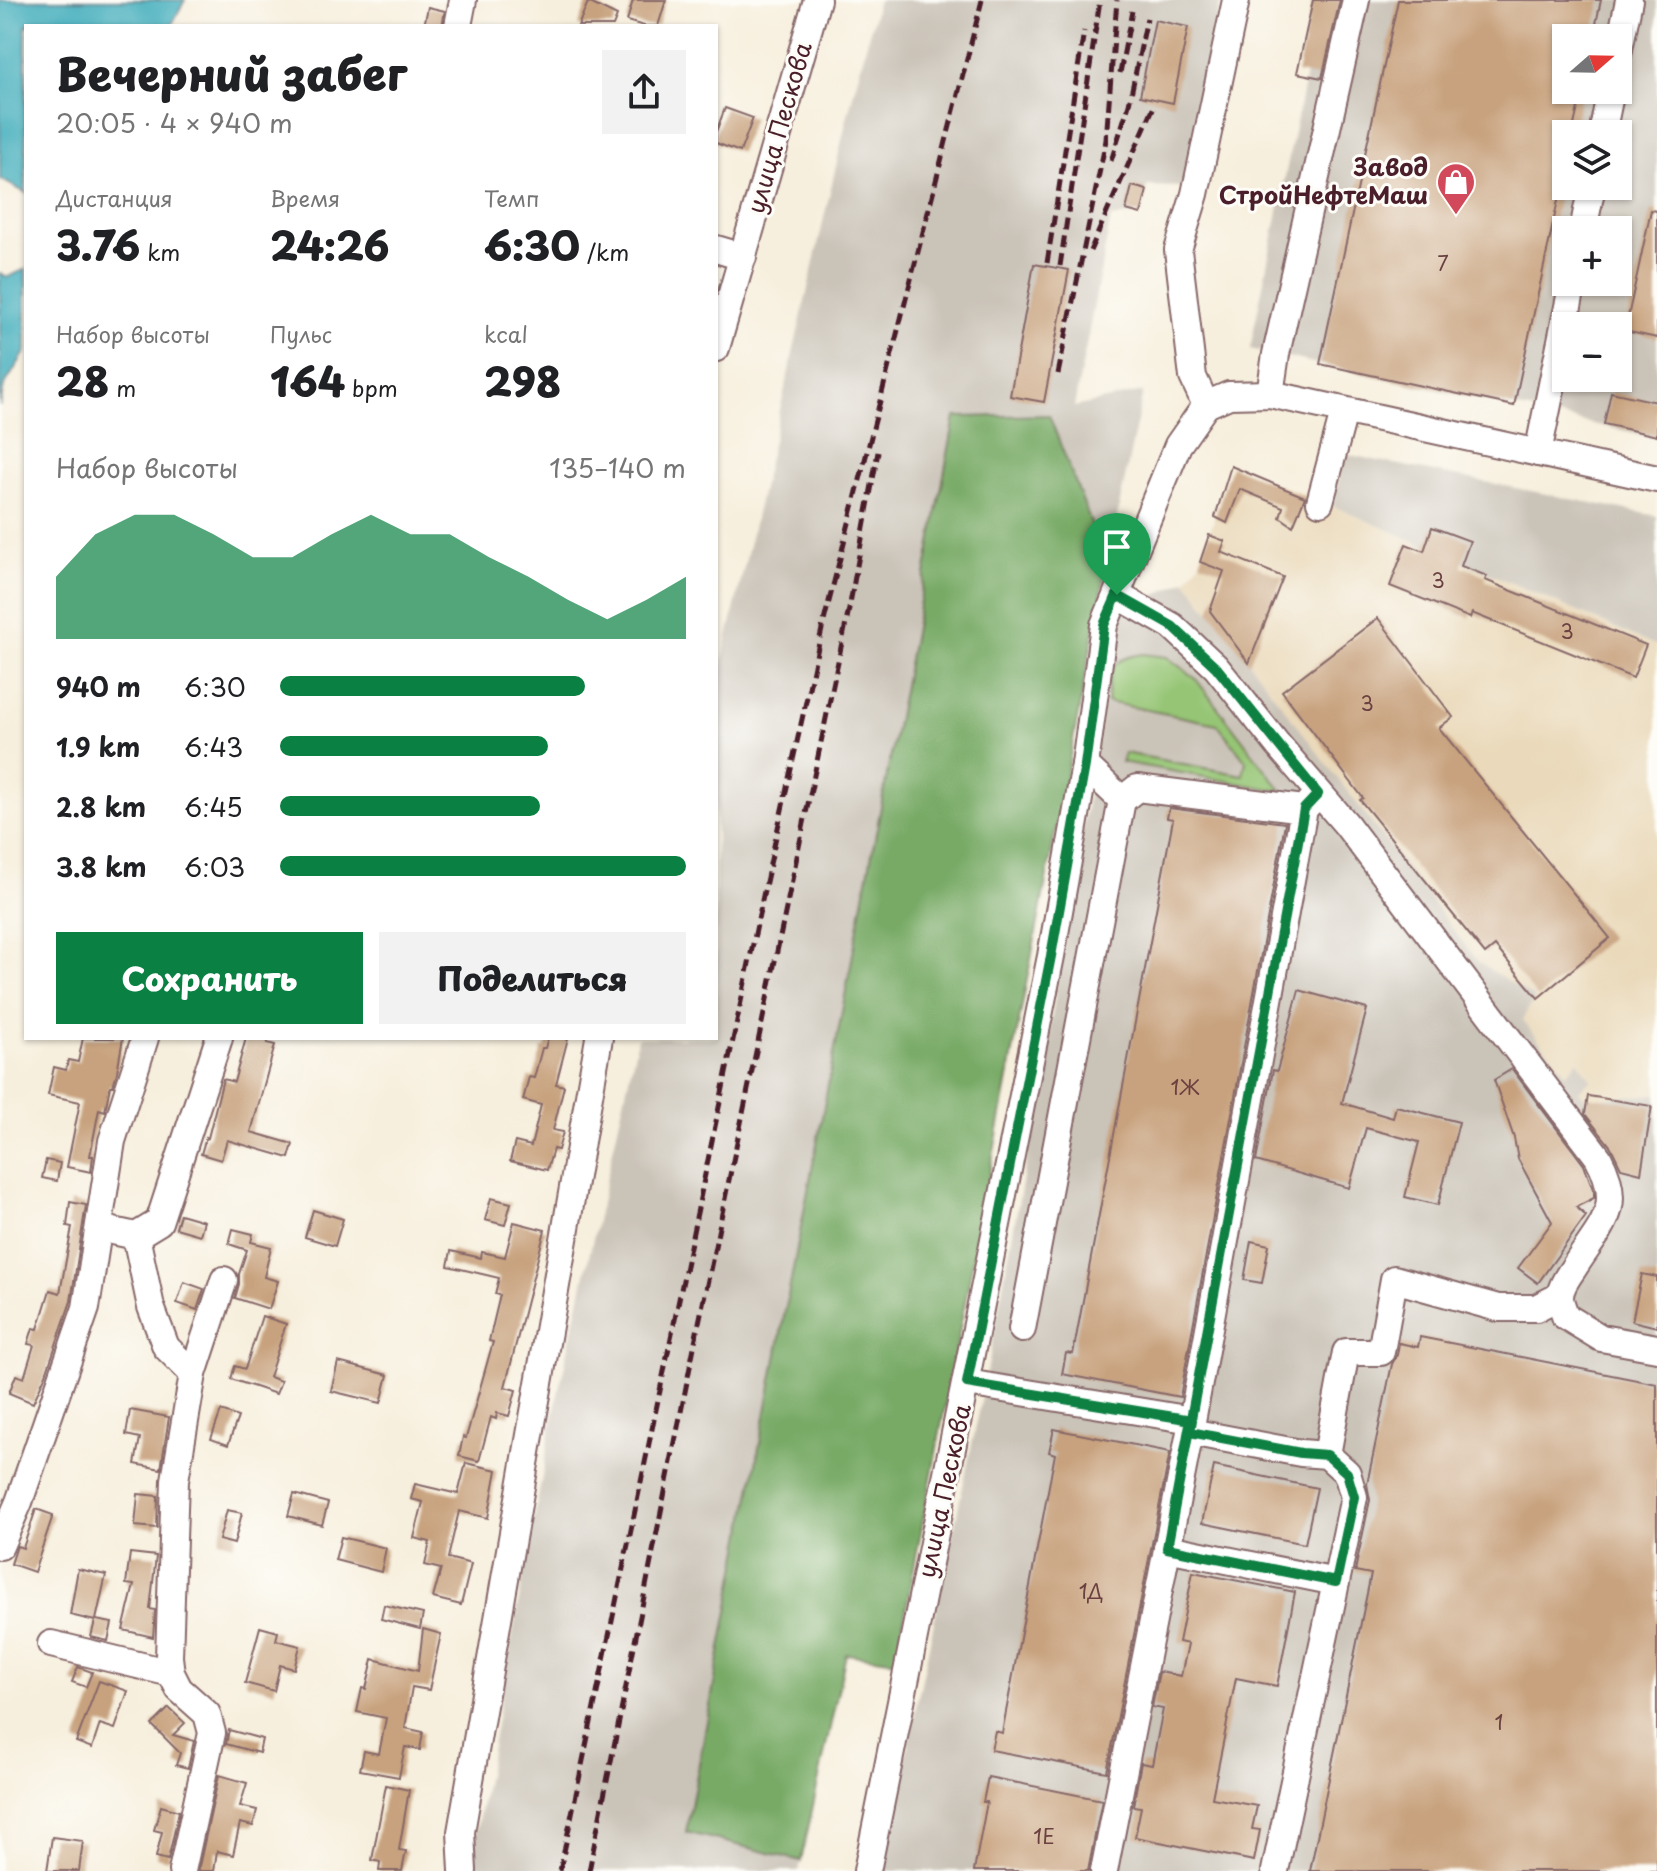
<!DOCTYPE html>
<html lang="ru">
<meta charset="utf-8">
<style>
body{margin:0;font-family:"Playpen Sans",sans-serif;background:#f2f2f2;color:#202124;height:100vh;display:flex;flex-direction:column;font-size:30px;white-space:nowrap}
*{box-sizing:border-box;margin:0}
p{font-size:26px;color:#757577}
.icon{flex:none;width:44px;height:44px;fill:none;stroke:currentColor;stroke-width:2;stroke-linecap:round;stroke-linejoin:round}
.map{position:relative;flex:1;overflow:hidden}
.drawer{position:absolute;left:24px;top:24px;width:694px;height:1016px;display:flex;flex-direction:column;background:#fff;border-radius:0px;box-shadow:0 2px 6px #0004}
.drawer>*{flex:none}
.needle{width:52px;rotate:70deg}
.buttons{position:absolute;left:1552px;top:24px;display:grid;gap:16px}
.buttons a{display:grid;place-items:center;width:80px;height:80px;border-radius:0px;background:#fff;box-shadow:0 2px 6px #0004;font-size:40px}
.pin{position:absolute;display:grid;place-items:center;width:68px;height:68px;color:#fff;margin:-82px -34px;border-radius:50% 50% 50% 0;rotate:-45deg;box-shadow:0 0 8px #0007}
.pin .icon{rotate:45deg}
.round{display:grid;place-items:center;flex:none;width:84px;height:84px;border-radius:0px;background:#f2f2f2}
.overview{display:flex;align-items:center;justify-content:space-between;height:136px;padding:0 32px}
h1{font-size:44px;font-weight:800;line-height:60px}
.stats{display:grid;grid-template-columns:repeat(3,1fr);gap:12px;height:136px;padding:8px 32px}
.stats div{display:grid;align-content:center}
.stats b{font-size:40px;font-weight:800}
.stats small{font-size:22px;font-weight:400}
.stats p{font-size:22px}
.chart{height:224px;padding:16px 32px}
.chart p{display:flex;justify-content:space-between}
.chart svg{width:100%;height:144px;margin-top:8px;fill:#0b8043;opacity:.7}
.action{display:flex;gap:16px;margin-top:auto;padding:16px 32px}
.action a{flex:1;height:92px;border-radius:0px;background:#0b8043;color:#fff;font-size:32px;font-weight:800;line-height:92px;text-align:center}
.action a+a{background:#f2f2f2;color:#202124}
ul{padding:0 32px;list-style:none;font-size:26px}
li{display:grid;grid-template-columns:128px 96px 1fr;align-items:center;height:60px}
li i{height:20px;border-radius:10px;background:#0b8043}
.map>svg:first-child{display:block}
.built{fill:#ead9ba}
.industrial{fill:#cac3b8;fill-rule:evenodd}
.green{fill:#95c575;stroke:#707250;stroke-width:2}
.forest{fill:#78aa66;stroke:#616448;stroke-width:2}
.water{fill:#3dacbb;stroke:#446673;stroke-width:2}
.building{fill:#c8a27e}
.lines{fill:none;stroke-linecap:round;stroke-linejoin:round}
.minor-casing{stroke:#876869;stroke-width:30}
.minor{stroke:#fff;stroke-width:26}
.rail{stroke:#4a1f2b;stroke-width:5;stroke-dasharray:12 6;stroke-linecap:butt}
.route-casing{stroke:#fff;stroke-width:16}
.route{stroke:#0b8043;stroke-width:10}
.labels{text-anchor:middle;stroke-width:6;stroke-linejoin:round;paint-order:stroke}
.number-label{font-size:20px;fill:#6a4040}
.street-label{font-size:24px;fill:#4a1f2b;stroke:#fdfcf7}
.poi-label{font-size:24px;font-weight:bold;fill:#4a1f2b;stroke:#fdfcf7;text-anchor:end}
</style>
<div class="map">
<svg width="1657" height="1871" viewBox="0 0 1657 1871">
<rect width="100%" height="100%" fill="#fdfcf7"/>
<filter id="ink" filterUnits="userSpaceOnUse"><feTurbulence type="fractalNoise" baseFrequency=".0125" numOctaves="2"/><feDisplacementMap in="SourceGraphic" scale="16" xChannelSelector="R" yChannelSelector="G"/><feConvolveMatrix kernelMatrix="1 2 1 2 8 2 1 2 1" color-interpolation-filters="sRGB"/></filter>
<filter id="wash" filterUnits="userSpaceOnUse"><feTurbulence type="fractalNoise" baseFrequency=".006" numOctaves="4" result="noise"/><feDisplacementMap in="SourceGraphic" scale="32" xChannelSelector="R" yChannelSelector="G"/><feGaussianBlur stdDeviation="1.8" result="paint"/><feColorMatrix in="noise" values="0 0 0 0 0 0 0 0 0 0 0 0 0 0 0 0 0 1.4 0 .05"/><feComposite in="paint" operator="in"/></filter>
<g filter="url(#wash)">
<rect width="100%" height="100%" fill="#f7efdd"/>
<path class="built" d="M 1231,466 L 1333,506 L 1657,646 L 1657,1094 L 1586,1099 L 1578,1090 L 1591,1079 L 1578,1061 L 1566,1074 L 1522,1020 L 1534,998 L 1478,962 L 1186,580 L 1200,562 Z"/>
<g class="industrial">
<path d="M 878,0 L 1221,0 L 1182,187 L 1147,186 L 1140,213 L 1111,218 L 1074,407 L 1143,392 L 1107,564 L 974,1242 L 846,1654 L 799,1871 L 469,1871 L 553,1417 L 638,1038 L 716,1038 L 716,689 L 847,118 Z"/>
<path d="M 1321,0 L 1657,0 L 1657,438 L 1250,349 ZM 1566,38 L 1618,38 L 1618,90 L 1566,90 ZM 1566,134 L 1618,134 L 1618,186 L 1566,186 ZM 1566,230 L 1618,230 L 1618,282 L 1566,282 ZM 1566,326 L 1618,326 L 1618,378 L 1566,378 Z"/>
<path d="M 1344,454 L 1657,516 L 1657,646 L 1333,506 Z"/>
<path d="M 1186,580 L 1478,962 L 1535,998 L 1522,1020 L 1566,1073 L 1578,1061 L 1591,1079 L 1579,1091 L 1586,1099 L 1657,1094 L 1657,1871 L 881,1871 L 985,1383 L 1044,1065 L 1118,614 Z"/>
</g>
<path class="green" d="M 1143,654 L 1167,657 L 1195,678 L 1282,791 L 1121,762 L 1124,753 L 1243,775 L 1246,761 L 1217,724 L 1107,702 C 1110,671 1108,659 1143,654 Z"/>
<path class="forest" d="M 1049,415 L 1107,564 L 896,1661 L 846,1654 L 801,1861 L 686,1832 L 955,417 Z"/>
<g class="water">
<path d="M 0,0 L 185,0 L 171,26 L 26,26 L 26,193 L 0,179 Z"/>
<path d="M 26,269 L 26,351 L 4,386 L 0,406 L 0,273 L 8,277 Z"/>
</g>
<g id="blocks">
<g class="building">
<path d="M 633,0 L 666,0 L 658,26 L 644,26 L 627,21 Z"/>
<path d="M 1313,0 L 1340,0 L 1322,78 L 1297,73 Z"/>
<path d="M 1398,0 L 1601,0 L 1593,38 L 1566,38 L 1566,90 L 1582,90 L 1572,134 L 1566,134 L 1566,163 L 1514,406 L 1320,364 Z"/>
<path d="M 588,2 L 617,16 L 613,26 L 578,26 Z"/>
<path d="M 428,7 L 445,11 L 442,26 L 424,26 Z"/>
<path d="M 1155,20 L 1188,27 L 1173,103 L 1140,96 Z"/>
<path d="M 725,108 L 753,118 L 740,152 L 716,143 L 716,132 Z"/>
<path d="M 1132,186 L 1147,190 L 1141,214 L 1126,210 Z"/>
<path d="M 1651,210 L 1657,211 L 1657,338 L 1625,331 Z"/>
<path d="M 1034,264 L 1069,270 L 1044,402 L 1010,396 Z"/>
<path d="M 1611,392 L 1657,402 L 1657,436 L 1604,424 Z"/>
<path d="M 1231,466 L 1305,497 L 1293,526 L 1280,517 L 1283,507 L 1240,489 L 1227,523 L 1215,517 Z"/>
<path d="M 1432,527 L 1470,541 L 1461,566 L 1487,576 L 1485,580 L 1646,645 L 1633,678 L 1472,613 L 1470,618 L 1390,586 L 1406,544 L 1424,551 Z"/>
<path d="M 1209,535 L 1225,541 L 1221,552 L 1283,577 L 1249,663 L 1210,611 L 1224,571 L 1200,562 Z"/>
<path d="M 1378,618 L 1453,717 L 1439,728 L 1610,938 L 1538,998 L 1495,946 L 1485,954 L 1360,800 L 1363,798 L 1282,691 Z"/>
<path d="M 1169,808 L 1285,823 L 1180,1397 L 1062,1374 L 1066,1353 L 1073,1354 L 1173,819 L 1167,818 Z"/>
<path d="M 1299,990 L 1367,1009 L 1342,1103 L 1393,1118 L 1396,1106 L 1459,1122 L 1438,1205 L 1405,1197 L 1419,1142 L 1366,1128 L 1349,1188 L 1256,1161 L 1273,1070 L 1277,1071 Z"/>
<path d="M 83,1038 L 123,1038 L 117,1072 L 113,1086 L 110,1086 L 105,1111 L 99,1109 L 90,1156 L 93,1156 L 91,1172 L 67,1167 L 80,1102 L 48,1095 L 54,1067 L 66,1070 L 68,1060 L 78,1062 Z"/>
<path d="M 246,1038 L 268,1038 L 267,1043 L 275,1045 L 251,1132 L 293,1144 L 289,1158 L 227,1140 L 221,1160 L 201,1154 L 206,1137 L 208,1138 L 223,1079 L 234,1082 Z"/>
<path d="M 548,1038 L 568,1038 L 556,1084 L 564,1086 L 553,1130 L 563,1132 L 558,1150 L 553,1149 L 547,1170 L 510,1161 L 515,1142 L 531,1146 L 541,1105 L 523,1100 L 529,1077 L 534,1078 L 542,1048 L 545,1048 Z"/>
<path d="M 1512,1069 L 1584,1165 L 1594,1192 L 1594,1198 L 1576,1207 L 1586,1216 L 1538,1283 L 1518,1268 L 1552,1222 L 1518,1159 L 1514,1138 L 1494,1080 Z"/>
<path d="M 1588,1096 L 1652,1106 L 1641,1173 L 1621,1168 L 1611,1147 L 1585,1114 Z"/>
<path d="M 46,1160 L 60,1163 L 57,1181 L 42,1178 Z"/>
<path d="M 491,1198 L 511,1203 L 505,1225 L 485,1220 Z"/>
<path d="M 70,1202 L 86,1205 L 71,1301 L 46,1374 L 33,1403 L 9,1393 L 16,1375 L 24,1378 L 34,1345 L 28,1344 L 33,1328 L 38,1329 L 50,1290 L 60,1293 L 72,1227 L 67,1226 Z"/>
<path d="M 313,1210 L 343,1219 L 335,1246 L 305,1237 Z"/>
<path d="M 180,1214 L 204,1221 L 200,1235 L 176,1228 Z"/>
<path d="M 514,1222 L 545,1230 L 505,1387 L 516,1390 L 509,1416 L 497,1413 L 496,1419 L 491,1417 L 479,1461 L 459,1456 L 463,1437 L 466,1438 L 493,1342 L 489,1341 L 500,1295 L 495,1294 L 499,1278 L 448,1266 L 451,1251 L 481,1258 L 482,1252 L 505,1257 Z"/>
<path d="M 233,1229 L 253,1234 L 251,1242 L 271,1247 L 264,1277 L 278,1281 L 269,1309 L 235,1298 L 239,1284 L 239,1274 L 247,1250 L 229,1244 Z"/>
<path d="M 1251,1241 L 1269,1245 L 1262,1283 L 1244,1280 Z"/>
<path d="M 1642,1274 L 1657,1277 L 1657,1327 L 1632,1321 Z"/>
<path d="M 184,1282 L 204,1289 L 197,1310 L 177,1303 Z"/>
<path d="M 262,1316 L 286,1324 L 269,1377 L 281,1381 L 276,1394 L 231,1379 L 235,1366 L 245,1369 Z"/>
<path d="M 1420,1337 L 1657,1384 L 1657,1871 L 1310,1871 L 1371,1574 L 1355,1571 L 1370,1500 L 1367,1484 L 1392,1364 L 1397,1355 L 1399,1343 L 1418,1347 Z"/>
<path d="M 338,1362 L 388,1375 L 381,1403 L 331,1391 Z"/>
<path d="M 130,1410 L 169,1417 L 161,1469 L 135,1464 L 140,1438 L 126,1435 Z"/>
<path d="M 221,1411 L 238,1417 L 228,1445 L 211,1439 Z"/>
<path d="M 1054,1429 L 1170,1452 L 1107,1772 L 991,1750 L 995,1731 L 1002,1733 L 1055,1454 L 1049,1452 Z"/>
<path d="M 466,1463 L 497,1470 L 488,1518 L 459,1511 L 448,1558 L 471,1564 L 461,1605 L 433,1598 L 441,1569 L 425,1565 L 430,1542 L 414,1538 L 423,1502 L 411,1499 L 415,1484 L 458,1494 Z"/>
<path d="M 1214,1466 L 1317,1488 L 1305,1544 L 1202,1523 Z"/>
<path d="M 138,1494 L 158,1496 L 157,1528 L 135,1526 Z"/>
<path d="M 294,1494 L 328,1503 L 322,1525 L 288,1516 Z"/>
<path d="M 36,1509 L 53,1515 L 34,1572 L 11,1564 L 17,1546 L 23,1548 Z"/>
<path d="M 227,1510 L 242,1513 L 234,1544 L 219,1540 Z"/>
<path d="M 341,1537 L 386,1548 L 381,1572 L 335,1560 Z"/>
<path d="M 130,1553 L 156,1556 L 150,1609 L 155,1610 L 153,1637 L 123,1630 L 134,1585 L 126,1584 Z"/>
<path d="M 78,1569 L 106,1575 L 96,1620 L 112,1623 L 108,1641 L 91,1637 L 95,1621 L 70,1615 Z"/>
<path d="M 1193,1572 L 1295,1592 L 1277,1686 L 1236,1678 L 1212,1798 L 1257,1806 L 1252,1829 L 1260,1830 L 1254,1861 L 1135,1837 L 1141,1807 L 1133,1806 L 1141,1763 L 1152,1765 L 1163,1709 L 1152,1707 L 1159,1672 L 1181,1676 L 1188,1644 L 1179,1642 Z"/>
<path d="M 384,1605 L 423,1614 L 420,1629 L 381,1619 Z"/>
<path d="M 260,1627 L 278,1632 L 276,1640 L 300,1646 L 294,1669 L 280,1665 L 274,1691 L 245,1683 Z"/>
<path d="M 423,1629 L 441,1634 L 429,1690 L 412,1687 L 405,1728 L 423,1732 L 420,1750 L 405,1747 L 399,1777 L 360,1770 L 364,1751 L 379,1754 L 386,1718 L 357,1712 L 362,1688 L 366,1689 L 373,1659 L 418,1671 Z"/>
<path d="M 78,1667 L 92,1672 L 86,1687 L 72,1682 Z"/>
<path d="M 99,1681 L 128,1691 L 115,1729 L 100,1724 L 92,1748 L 76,1742 Z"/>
<path d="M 169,1708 L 185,1723 L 173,1735 L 194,1741 L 188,1768 L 176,1765 L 180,1753 L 152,1725 Z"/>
<path d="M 229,1730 L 262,1739 L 259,1753 L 226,1744 Z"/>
<path d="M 219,1775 L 247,1783 L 240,1806 L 257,1810 L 253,1826 L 240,1823 L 233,1855 L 217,1851 L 214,1871 L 198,1871 Z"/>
<path d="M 988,1777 L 1102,1800 L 1088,1871 L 974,1871 L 987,1802 L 983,1802 Z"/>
<path d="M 386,1785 L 409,1790 L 399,1850 L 406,1851 L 402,1871 L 379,1871 L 380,1862 L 372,1860 Z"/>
<path d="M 161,1806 L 179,1811 L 168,1860 L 156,1857 L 162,1832 L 154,1830 Z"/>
<path d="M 52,1837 L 83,1841 L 79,1871 L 47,1871 Z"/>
</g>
</g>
</g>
<g filter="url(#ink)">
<use href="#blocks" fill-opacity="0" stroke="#876869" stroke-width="2"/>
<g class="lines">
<g class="minor-casing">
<g id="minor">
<path d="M 458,26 L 463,0"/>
<path d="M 1618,54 L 1629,0"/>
<path d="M 1602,134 L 1611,90"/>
<path d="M 1583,230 L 1592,186"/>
<path d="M 716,249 L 743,257"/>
<path d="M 716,348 L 817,0"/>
<path d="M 1270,394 L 1276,354 L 1356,0"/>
<path d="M 1206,405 L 1229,395 L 1270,394 L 1657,479"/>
<path d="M 1538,453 L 1573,282"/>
<path d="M 1320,502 L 1344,412"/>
<path d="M 1117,595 L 1172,626 L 1216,667 L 1278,745 L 1346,824 L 1598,1157 C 1626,1209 1600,1226 1573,1269 C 1568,1276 1560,1288 1560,1297 C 1560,1303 1564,1310 1565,1316 L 1601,1338 L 1657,1348"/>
<path d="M 1122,800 L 1137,788 L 1304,809"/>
<path d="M 99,1228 L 136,1236 L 159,1222 L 219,1038"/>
<path d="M 136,1236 L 151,1307 L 166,1347 L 193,1374"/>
<path d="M 1022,1329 L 1122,800 L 1085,765"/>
<path d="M 967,1383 L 1192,1420"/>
<path d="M 1190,1432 L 1301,1453 L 1327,1455 L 1347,1473 L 1354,1497 L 1275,1871"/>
<path d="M 1327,1455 L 1346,1352 L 1381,1352 L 1394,1279 L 1498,1308 L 1536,1308 L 1560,1296"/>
<path d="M 0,1546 L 19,1502 L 86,1308 L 112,1141 L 145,1038"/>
<path d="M 1167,1548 L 1336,1582"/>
<path d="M 51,1644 L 171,1673"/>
<path d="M 182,1871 L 212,1733 L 207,1714 L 179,1689 L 171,1673 L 169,1657 L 175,1480 L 193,1374 L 224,1280"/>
<path d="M 463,1871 L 461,1832 L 599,1038"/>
<path d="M 867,1871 L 1051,956 L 1085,765 L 1104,625 L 1178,445 L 1206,405 L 1193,377 L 1178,250 L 1195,194 L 1236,0"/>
<path d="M 1104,1871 L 1190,1432 L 1304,809 L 1318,794"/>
</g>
</g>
<use href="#minor" class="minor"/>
<g class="rail">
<path d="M 1120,73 L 1132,11"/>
<path d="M 1111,161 L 1129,104 L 1147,18"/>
<path d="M 1090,251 L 1155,104"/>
<path d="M 1047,263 L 1084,31"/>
<path d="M 1060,266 L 1100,0"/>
<path d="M 1058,374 L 1106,140 L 1117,0"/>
<path d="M 560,1871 L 764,891 L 822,629 L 982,0"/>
<path d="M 589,1871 L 697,1332 L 849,609 L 878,452"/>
</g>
</g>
</g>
<g class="lines" filter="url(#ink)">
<g class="route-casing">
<path id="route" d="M 1117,595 L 1104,625 L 1085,765 L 1051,956 L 967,1383 L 1192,1420 L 1190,1432 L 1301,1453 L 1327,1455 L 1347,1473 L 1354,1497 L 1336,1582 L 1167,1548 L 1304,809 L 1318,794 L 1216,667 L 1172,626 L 1117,595"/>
</g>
<use href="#route" class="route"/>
</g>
<defs>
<g id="shop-pin" transform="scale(2)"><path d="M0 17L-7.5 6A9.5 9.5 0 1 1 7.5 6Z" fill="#d1495b" stroke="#fdfcf7"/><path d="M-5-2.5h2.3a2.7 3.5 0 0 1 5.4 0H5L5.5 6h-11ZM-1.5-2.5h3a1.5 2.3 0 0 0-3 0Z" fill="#fff"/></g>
</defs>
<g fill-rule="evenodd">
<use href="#shop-pin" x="1456" y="182"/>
</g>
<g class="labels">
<g class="number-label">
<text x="1443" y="271">7</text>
<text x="1438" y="588">3</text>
<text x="1567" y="639">3</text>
<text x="1367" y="711">3</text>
<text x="1185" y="1095">1Ж</text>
<text x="1091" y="1599">1Д</text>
<text x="1499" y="1730">1</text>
<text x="1044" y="1844">1Е</text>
</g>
<g class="street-label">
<text transform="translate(780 128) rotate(-74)" y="8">улица Пескова</text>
<text transform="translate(945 1491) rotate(-78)" y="8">улица Пескова</text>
</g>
<g class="poi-label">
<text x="1428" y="176">Завод<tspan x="1428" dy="28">СтройНефтеМаш</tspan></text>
</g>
</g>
</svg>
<div class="buttons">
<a><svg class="needle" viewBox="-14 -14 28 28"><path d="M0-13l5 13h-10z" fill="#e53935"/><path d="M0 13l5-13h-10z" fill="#757577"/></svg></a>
<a><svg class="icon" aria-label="layers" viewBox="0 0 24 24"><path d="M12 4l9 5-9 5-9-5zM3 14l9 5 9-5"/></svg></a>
<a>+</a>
<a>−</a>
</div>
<div class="pin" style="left:1117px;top:595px;background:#1e9e55"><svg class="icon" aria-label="arrive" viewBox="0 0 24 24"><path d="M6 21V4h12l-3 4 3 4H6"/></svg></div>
<section class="drawer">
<div class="overview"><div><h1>Вечерний забег</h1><p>20:05 · 4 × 940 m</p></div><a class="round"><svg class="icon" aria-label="share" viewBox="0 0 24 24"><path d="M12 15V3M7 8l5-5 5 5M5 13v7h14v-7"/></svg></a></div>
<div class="stats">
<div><p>Дистанция</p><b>3.76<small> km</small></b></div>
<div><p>Время</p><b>24:26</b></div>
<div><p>Темп</p><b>6:30<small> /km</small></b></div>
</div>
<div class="stats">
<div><p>Набор высоты</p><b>28<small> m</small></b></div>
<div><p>Пульс</p><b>164<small> bpm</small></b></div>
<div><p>kcal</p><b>298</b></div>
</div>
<div class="chart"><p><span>Набор высоты</span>135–140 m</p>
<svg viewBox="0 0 160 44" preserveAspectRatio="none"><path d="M0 44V25L10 12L20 6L30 6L40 12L50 19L60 19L70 12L80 6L90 12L100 12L110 19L120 25L130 32L140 38L150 32L160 25V44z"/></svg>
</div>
<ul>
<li><b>940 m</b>6:30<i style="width:75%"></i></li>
<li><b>1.9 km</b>6:43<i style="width:66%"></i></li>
<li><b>2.8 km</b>6:45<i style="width:64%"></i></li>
<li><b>3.8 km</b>6:03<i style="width:100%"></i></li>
</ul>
<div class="action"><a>Сохранить</a><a>Поделиться</a></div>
</section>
</div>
